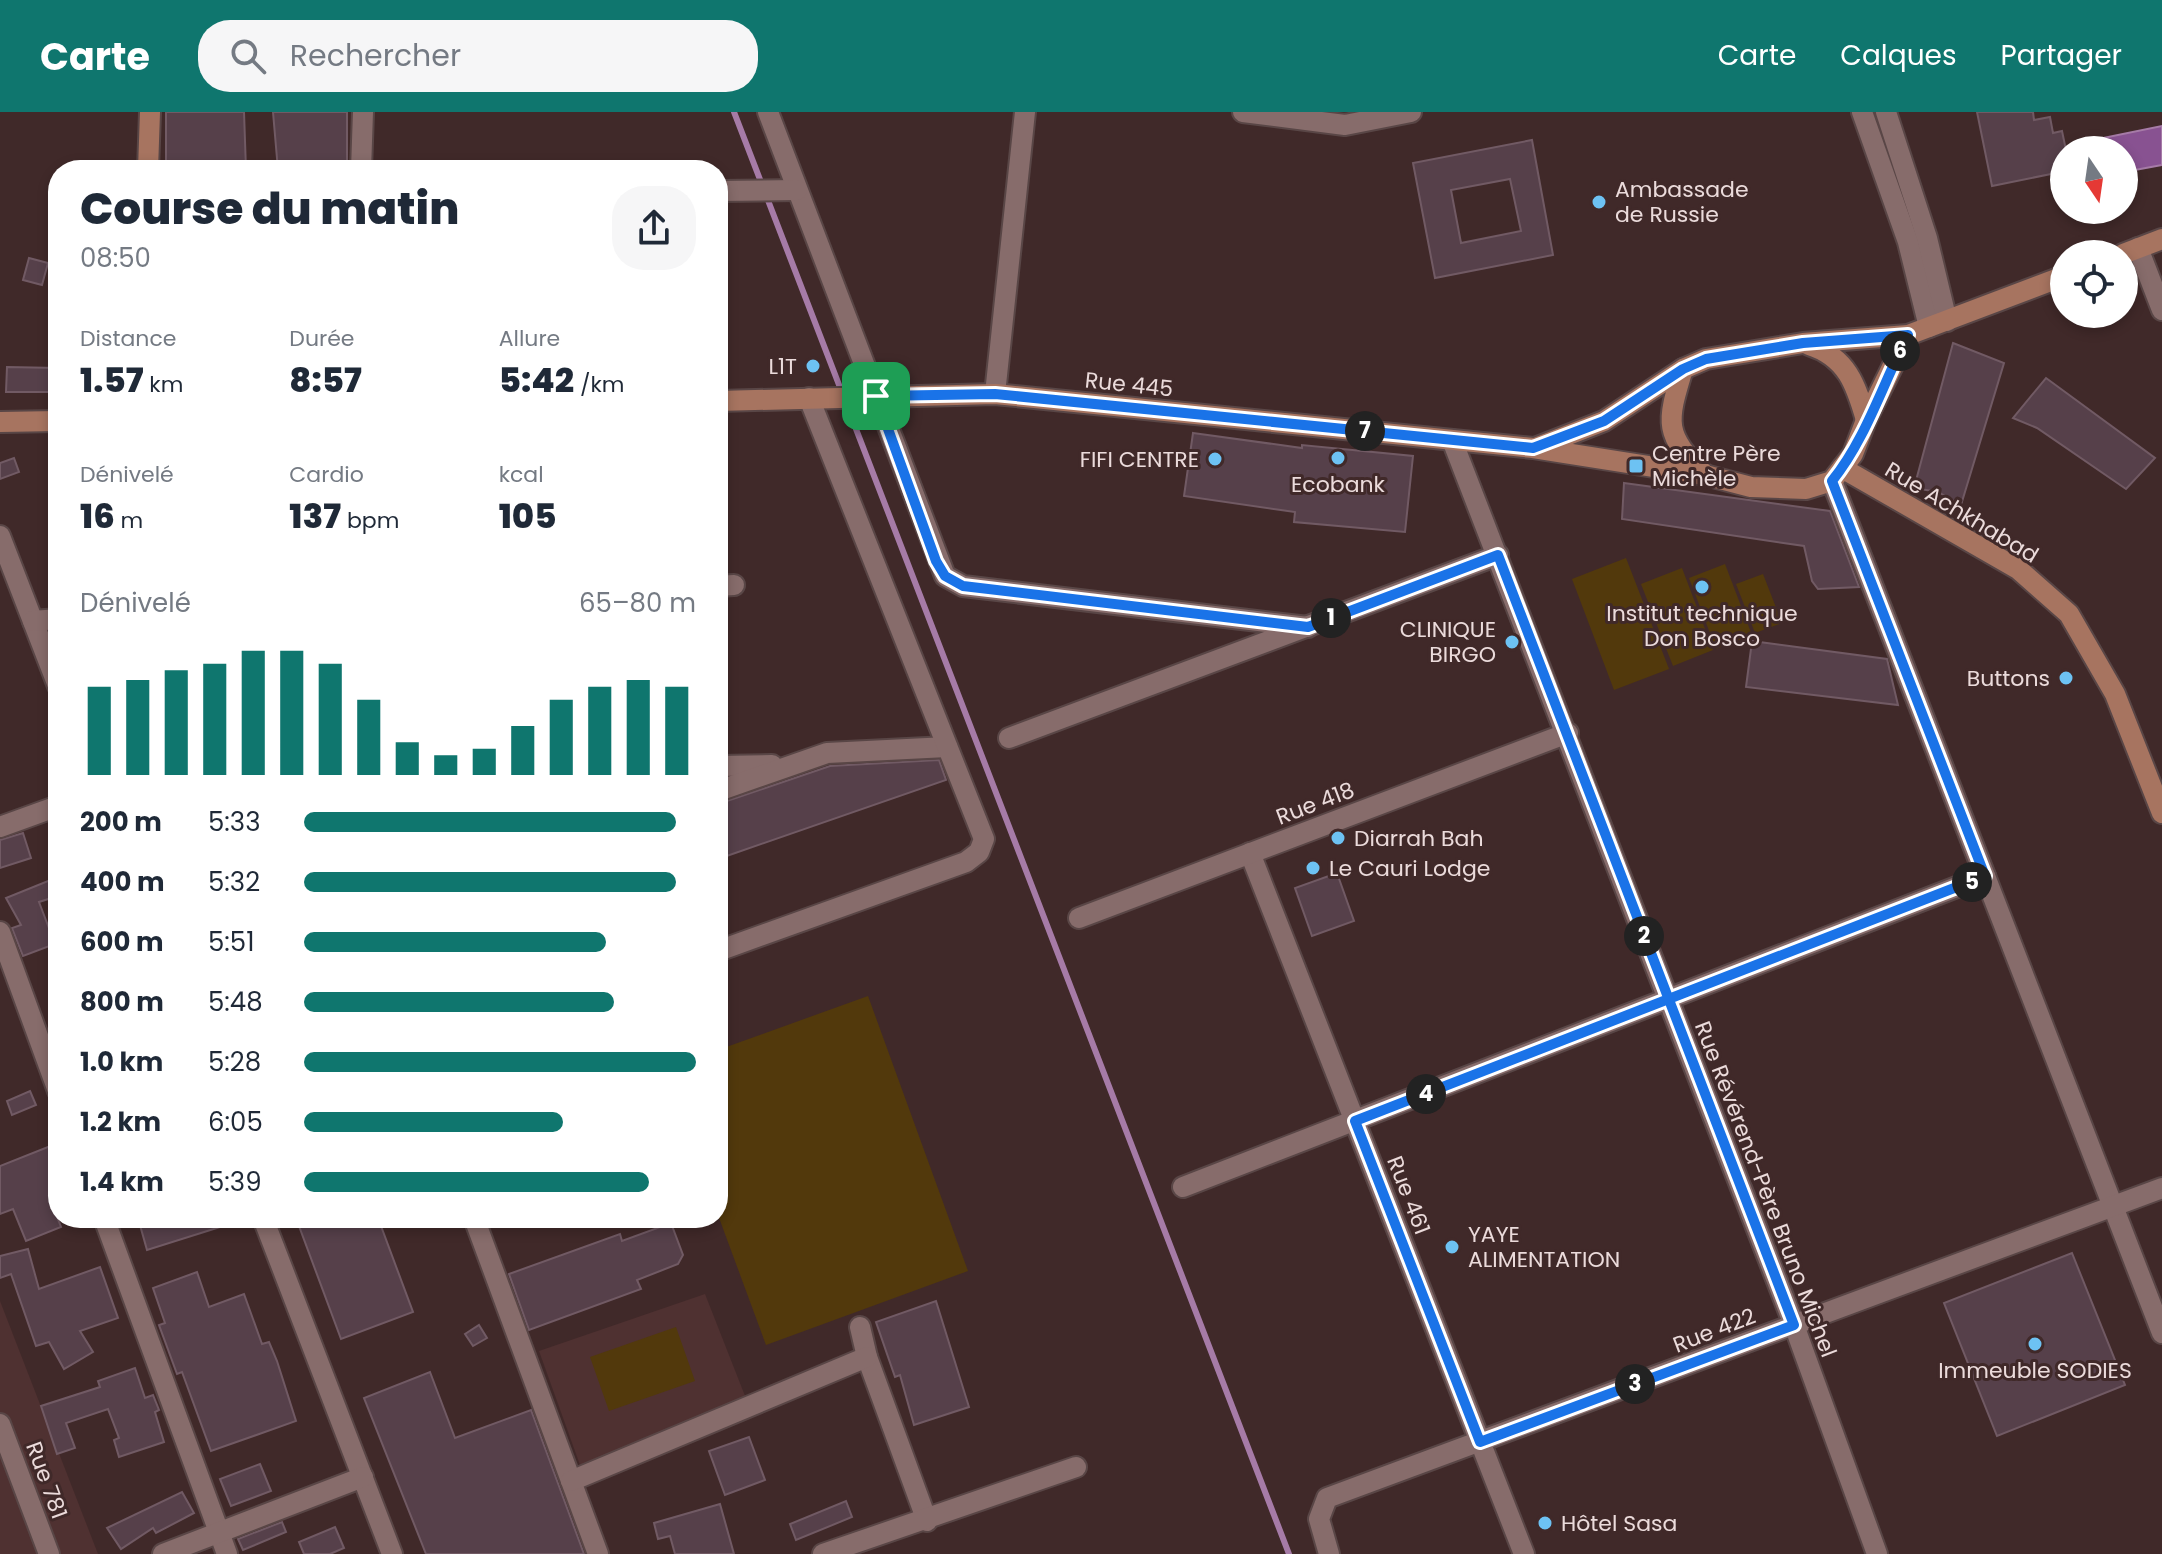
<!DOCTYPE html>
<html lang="fr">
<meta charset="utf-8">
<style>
body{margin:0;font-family:Poppins,sans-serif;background:#f6f6f7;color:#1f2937;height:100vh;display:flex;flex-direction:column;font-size:30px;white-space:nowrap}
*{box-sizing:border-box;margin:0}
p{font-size:26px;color:#747a83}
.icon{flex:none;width:44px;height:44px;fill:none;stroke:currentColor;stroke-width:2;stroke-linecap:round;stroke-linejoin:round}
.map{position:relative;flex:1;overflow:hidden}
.side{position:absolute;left:48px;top:48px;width:680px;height:1068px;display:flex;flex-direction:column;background:#fff;border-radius:32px;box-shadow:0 4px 12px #0003}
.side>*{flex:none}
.needle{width:52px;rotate:167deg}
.buttons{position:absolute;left:2050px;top:24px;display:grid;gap:16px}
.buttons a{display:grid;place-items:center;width:88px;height:88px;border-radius:50%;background:#fff;box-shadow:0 4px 12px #0003;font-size:40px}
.pin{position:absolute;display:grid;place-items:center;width:68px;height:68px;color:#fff;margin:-34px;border-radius:16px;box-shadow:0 4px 12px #0006}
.km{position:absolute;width:40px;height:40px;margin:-20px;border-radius:50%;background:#222;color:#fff;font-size:22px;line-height:40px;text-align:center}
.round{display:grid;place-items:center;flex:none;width:84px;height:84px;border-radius:32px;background:#f6f6f7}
.head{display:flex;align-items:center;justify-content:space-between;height:136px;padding:0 32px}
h1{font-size:44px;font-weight:800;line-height:60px}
.stats{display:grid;grid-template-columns:repeat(3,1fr);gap:12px;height:136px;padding:8px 32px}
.stats div{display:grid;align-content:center}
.stats b{font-size:34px;font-weight:800}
.stats small{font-size:22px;font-weight:400}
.stats p{font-size:22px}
.chart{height:224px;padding:16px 32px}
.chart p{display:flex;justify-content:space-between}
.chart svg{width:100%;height:144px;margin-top:8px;stroke:#0f766e;stroke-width:6}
ul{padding:0 32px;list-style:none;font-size:26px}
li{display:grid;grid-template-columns:128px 96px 1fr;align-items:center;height:60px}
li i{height:20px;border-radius:10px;background:#0f766e}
header{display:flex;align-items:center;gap:48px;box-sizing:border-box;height:112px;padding:0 40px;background:#0f766e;color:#fff}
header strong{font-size:38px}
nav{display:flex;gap:44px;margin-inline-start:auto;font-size:28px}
.search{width:560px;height:72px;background:#f6f6f7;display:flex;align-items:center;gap:20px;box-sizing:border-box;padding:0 28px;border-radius:32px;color:#747a83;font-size:30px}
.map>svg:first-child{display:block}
.built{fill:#4f3131}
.green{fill:#52390c}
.water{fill:#885291;stroke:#a67ba7;stroke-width:2}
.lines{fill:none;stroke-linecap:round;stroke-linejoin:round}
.stream{stroke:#a67ba7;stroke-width:6}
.building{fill:#56404a;stroke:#715a64;stroke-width:2;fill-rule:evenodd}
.street-casing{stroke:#594646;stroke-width:24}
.secondary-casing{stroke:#594646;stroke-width:24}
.street{stroke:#876c6b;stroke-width:20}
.secondary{stroke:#a77460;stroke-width:20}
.route-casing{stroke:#fff;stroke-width:16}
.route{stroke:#1a73e8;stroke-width:10}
.poi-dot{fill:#6dc2f3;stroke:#402929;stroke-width:3}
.labels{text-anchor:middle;stroke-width:6;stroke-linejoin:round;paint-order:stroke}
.poi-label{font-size:22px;fill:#ebdbdb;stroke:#402929;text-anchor:start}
.street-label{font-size:22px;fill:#ebdbdb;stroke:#402929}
</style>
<header>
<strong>Carte</strong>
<div class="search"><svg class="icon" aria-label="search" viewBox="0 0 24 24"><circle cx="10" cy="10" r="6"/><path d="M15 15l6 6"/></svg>Rechercher</div>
<nav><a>Carte</a><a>Calques</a><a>Partager</a></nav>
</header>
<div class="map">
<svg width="2162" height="1442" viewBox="0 0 2162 1442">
<rect width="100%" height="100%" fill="#402929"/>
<g class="built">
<path d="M 705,1182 L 747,1289 L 580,1353 L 539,1239 Z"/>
<path d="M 0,1189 L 98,1442 L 0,1442 Z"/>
</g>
<g class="green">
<path d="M 1626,446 L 1669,557 L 1614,578 L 1572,467 Z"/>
<path d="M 1725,452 L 1752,523 L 1716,537 L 1689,466 Z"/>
<path d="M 1682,456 L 1713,538 L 1673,554 L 1641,472 Z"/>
<path d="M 1763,462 L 1782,511 L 1755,521 L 1736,472 Z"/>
<path d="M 868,884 L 968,1159 L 766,1233 L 718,1103 L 718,938 Z"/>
<path d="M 676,1215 L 695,1269 L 609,1299 L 590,1245 Z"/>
</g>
<path class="water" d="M 2162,14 L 2162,53 L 2124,60 L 2124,38 L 2105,38 L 2103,26 Z"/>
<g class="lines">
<path class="stream" d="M 734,0 L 1289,1442"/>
</g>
<g class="building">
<path d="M 166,0 L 244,0 L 246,58 L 166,58 Z"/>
<path d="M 273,0 L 347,0 L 347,58 L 278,58 Z"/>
<path d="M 1977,0 L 2033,0 L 2034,8 L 2050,5 L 2053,21 L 2062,19 L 2066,38 L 2064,44 L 2058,46 L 2061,60 L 1992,74 Z"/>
<path d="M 1532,28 L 1553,143 L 1435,166 L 1413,51 ZM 1510,67 L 1521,119 L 1461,131 L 1451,78 Z"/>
<path d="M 29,146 L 48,151 L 42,173 L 23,168 Z"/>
<path d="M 1953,231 L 2004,251 L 1961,393 L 1938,380 L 1914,376 Z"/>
<path d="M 7,255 L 58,256 L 58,280 L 6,280 Z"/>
<path d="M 2046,266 L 2155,346 L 2126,377 L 2037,316 L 2013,306 Z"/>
<path d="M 1193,321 L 1302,336 L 1302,333 L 1413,344 L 1405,420 L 1294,410 L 1295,400 L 1184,384 Z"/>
<path d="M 14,346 L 19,360 L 0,367 L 0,351 Z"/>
<path d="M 1624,371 L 1830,399 L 1859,475 L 1818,477 L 1812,469 L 1804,434 L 1622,407 Z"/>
<path d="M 1752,529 L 1887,547 L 1898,593 L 1746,575 Z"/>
<path d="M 939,648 L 946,668 L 718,747 L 718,692 L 830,654 Z"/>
<path d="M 23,721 L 31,746 L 0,756 L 0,728 Z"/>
<path d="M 1337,761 L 1354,809 L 1312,824 L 1295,776 Z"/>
<path d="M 58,765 L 58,784 L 39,790 L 55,832 L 23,844 L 12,816 L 21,813 L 6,786 Z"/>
<path d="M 30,979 L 36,993 L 12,1003 L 7,989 Z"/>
<path d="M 58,1031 L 58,1081 L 49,1084 L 61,1115 L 26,1129 L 13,1097 L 0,1102 L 0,1054 Z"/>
<path d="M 138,1106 L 236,1106 L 236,1110 L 147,1138 Z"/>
<path d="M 296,1106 L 333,1106 L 336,1112 L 351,1106 L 378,1106 L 413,1200 L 341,1227 Z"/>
<path d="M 671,1111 L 683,1143 L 678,1152 L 637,1168 L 641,1177 L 529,1218 L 509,1162 L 620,1122 L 622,1129 Z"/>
<path d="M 28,1137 L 39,1177 L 100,1155 L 118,1206 L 80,1219 L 93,1240 L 64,1257 L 49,1230 L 36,1234 L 11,1162 L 0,1166 L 0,1144 Z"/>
<path d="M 2072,1141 L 2125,1273 L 1997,1324 L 1944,1191 Z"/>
<path d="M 197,1160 L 209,1195 L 244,1182 L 262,1232 L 269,1230 L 277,1249 L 296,1309 L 211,1339 L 182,1260 L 177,1262 L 159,1213 L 165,1211 L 153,1176 Z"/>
<path d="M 936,1189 L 969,1295 L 914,1313 L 900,1263 L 895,1265 L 876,1210 Z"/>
<path d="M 479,1213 L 487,1226 L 473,1234 L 465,1222 Z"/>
<path d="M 135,1256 L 145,1286 L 153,1283 L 159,1298 L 155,1300 L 164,1330 L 119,1345 L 114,1328 L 119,1326 L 108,1297 L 66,1311 L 75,1336 L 57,1342 L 41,1294 L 100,1275 L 98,1269 Z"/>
<path d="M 430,1260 L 455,1326 L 531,1298 L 584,1442 L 426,1442 L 364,1286 Z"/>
<path d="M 749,1325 L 765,1368 L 725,1383 L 709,1339 Z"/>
<path d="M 260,1352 L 271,1379 L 231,1394 L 220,1367 Z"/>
<path d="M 182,1380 L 194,1401 L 156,1421 L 153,1416 L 121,1437 L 107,1416 Z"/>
<path d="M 846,1389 L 852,1405 L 796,1428 L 790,1412 Z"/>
<path d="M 720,1392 L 734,1442 L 675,1442 L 670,1424 L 658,1427 L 654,1411 Z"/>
<path d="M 282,1410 L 286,1420 L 243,1438 L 238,1427 Z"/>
<path d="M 335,1415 L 344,1436 L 330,1442 L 304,1442 L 299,1430 Z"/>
</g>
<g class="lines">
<g class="street-casing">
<g id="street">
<path d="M 768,0 L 945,464 L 963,474 L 1308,515"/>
<path d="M 1243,0 L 1345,13 L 1411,0"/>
<path d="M 1862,0 L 1908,130 L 1929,215"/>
<path d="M 1886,0 L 1927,126 L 1947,209"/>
<path d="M 361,58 L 363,0"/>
<path d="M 718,79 L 797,78"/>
<path d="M 2138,136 L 2162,198"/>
<path d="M 995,282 L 1025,0"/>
<path d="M 1452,328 L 1794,1213 L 1877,1442"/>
<path d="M 1832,369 L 2162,1221"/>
<path d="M 0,424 L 58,574"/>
<path d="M 718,474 L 734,473"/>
<path d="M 33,509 L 58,507"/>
<path d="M 1009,626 L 1498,443"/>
<path d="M 718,654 L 772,653"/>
<path d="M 718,679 L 827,641 L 947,635"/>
<path d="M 0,715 L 58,694"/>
<path d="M 1250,741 L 1524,1442"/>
<path d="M 1079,806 L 1568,621"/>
<path d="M 0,820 L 58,979"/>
<path d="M 718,839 L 966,750 L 979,740 L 984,727 L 809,286"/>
<path d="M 1183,1075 L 1985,764"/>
<path d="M 104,1106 L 227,1442"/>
<path d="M 263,1106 L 392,1442"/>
<path d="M 474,1106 L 598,1442"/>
<path d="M 860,1215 L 867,1245 L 927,1409"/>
<path d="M 0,1312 L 49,1442"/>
<path d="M 571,1369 L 867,1245"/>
<path d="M 163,1442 L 363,1365"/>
<path d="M 823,1442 L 1076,1355"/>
<path d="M 1329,1442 L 1319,1407 L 1327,1386 L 2162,1076"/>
</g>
</g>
<g class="secondary-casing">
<g id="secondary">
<path d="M 148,58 L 150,0"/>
<path d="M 2123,142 L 2162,127"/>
<path d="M 1809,233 C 1847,245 1856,273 1866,308"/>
<path d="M 1683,257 C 1666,312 1664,322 1705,363"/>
<path d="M 718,289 L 995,282 L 1533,336 L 1705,363 L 1751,375 L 1806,377 L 1832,369 L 1853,342 L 1866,308 L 1908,223"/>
<path d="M 0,310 L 58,309"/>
<path d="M 1535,336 L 1604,309 L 1683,257 L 1706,247 L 1803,231 L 1908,223 L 2064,164"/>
<path d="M 1842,356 L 2018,457 L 2069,502 L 2115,582 L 2162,701"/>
</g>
</g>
<use href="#street" class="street"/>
<use href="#secondary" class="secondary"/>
</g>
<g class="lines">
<g class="route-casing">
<path id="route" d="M 876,284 L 936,449 L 945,464 L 963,474 L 1308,515 L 1498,443 L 1794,1213 L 1480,1330 L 1355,1009 L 1985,764 L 1832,369 C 1866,327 1883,271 1908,223 L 1803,231 L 1706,247 L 1683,257 L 1604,309 L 1533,336 L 995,282 L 876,284"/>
</g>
<use href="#route" class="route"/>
</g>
<g class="poi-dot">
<circle cx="1599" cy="90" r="8"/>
<circle cx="813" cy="254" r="8"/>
<circle cx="1338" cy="346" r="8"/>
<circle cx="1215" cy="347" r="8"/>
<rect x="1628" y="346" width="16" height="16" rx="4"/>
<circle cx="1702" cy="475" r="8"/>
<circle cx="1512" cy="530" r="8"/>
<circle cx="2066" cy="566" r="8"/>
<circle cx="1338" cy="726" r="8"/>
<circle cx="1313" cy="756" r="8"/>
<circle cx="1452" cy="1135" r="8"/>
<circle cx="2035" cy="1232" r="8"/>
<circle cx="1545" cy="1411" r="8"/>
</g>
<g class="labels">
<g class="poi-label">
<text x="1615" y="85">Ambassade<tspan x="1615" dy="25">de Russie</tspan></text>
<text x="797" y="262" text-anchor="end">L1T</text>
<text x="1652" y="349">Centre Père<tspan x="1652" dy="25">Michèle</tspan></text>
<text x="1199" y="355" text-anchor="end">FIFI CENTRE</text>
<text x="1338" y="380" text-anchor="middle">Ecobank</text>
<text x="1702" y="509" text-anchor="middle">Institut technique<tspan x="1702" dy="25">Don Bosco</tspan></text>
<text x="1496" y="525" text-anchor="end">CLINIQUE<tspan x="1496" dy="25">BIRGO</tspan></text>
<text x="2050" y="574" text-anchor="end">Buttons</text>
<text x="1354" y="734">Diarrah Bah</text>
<text x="1329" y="764">Le Cauri Lodge</text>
<text x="1468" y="1130">YAYE<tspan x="1468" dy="25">ALIMENTATION</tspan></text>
<text x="2035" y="1266" text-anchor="middle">Immeuble SODIES</text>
<text x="1561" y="1419">Hôtel Sasa</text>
</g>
<g class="street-label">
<text transform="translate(1129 272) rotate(6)" y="8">Rue 445</text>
<text transform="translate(1962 400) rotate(31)" y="8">Rue Achkhabad</text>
<text transform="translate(1315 691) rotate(-21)" y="8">Rue 418</text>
<text transform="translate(1766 1077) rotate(69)" y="8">Rue Révérend-Père Bruno Michel</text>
<text transform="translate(1409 1083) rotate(69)" y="8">Rue 461</text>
<text transform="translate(1714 1218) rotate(-21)" y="8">Rue 422</text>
<text transform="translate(47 1368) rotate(70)" y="8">Rue 781</text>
</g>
</g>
</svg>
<div class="buttons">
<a><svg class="needle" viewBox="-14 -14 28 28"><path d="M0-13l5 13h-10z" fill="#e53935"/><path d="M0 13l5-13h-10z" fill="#747a83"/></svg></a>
<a><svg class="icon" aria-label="locate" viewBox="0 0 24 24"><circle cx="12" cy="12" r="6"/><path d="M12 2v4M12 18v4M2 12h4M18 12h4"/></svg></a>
</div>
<div class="pin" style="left:876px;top:284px;background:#1e9e55"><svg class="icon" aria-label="arrive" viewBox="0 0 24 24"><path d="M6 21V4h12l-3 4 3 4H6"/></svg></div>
<b class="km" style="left:1331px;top:506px">1</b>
<b class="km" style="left:1644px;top:824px">2</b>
<b class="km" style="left:1635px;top:1272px">3</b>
<b class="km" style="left:1426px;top:982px">4</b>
<b class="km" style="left:1972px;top:770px">5</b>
<b class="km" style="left:1900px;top:239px">6</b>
<b class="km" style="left:1365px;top:319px">7</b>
<section class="side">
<div class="head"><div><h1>Course du matin</h1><p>08:50</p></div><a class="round"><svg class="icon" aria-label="share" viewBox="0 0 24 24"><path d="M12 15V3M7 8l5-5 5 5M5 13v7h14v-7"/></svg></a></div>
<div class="stats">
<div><p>Distance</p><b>1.57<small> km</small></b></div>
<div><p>Durée</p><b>8:57</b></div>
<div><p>Allure</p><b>5:42<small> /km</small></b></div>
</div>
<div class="stats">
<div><p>Dénivelé</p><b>16<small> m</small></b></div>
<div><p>Cardio</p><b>137<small> bpm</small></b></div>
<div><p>kcal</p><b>105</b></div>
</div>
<div class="chart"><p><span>Dénivelé</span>65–80 m</p>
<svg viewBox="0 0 160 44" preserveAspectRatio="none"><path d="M5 44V17M15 44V15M25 44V12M35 44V10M45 44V6M55 44V6M65 44V10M75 44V21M85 44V34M95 44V38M105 44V36M115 44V29M125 44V21M135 44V17M145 44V15M155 44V17"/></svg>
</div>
<ul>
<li><b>200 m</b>5:33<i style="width:95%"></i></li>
<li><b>400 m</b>5:32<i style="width:95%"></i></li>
<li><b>600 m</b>5:51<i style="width:77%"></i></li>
<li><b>800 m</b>5:48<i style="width:79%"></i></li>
<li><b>1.0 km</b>5:28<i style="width:100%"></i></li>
<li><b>1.2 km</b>6:05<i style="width:66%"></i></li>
<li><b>1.4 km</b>5:39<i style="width:88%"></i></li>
</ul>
</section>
</div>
